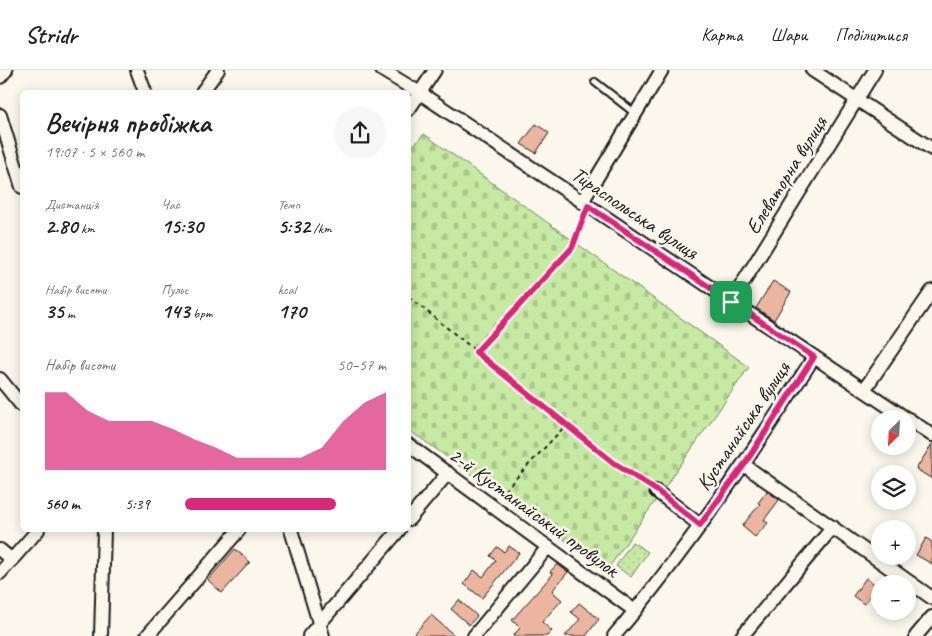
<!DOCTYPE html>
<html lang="uk">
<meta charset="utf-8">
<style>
body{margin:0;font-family:Caveat,sans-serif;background:#f6f6f6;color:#222;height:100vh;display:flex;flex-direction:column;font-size:19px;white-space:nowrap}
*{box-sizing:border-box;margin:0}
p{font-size:16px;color:#767676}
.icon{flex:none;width:28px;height:28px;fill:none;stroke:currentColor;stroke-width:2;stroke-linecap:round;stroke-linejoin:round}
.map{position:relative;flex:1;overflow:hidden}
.drawer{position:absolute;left:20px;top:20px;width:391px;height:442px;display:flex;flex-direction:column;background:#fff;border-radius:8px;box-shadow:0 2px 12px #0003}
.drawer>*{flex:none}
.needle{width:32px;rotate:204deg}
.tools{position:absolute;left:871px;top:340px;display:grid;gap:10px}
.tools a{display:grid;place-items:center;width:45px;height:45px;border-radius:50%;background:#fff;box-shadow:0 2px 12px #0003;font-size:25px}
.pin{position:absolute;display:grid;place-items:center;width:42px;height:42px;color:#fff;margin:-21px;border-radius:10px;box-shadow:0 2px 8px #0006}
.round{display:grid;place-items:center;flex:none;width:52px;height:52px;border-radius:26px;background:#f6f6f6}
.summary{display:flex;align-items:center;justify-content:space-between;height:85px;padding:0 25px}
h1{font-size:28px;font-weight:800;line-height:38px}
.figures{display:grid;grid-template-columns:repeat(3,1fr);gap:8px;height:85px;padding:5px 25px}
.figures div{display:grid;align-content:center}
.figures b{font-size:21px;font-weight:800}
.figures small{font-size:14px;font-weight:400}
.figures p{font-size:14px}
.chart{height:140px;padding:10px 25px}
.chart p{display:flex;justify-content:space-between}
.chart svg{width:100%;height:90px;margin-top:5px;fill:#db2777;opacity:.7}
ul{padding:0 25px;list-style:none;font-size:16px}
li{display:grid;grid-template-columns:80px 60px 1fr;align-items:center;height:38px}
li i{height:12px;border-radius:6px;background:#db2777}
header{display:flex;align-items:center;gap:30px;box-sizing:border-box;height:70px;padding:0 25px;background:#fff;border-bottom:1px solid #e0e0e0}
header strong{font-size:24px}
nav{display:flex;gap:28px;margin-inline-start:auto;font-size:18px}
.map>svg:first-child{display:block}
.cemetery{fill:url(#cemetery-stones);stroke:#718360}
.park{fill:url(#park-dots);stroke:#718360}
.building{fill:#ebb59f;stroke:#1c1c1c}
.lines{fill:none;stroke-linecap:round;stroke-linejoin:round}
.service-casing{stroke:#1c1c1c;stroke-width:10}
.minor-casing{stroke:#1c1c1c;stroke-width:16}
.path{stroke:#1c1c1c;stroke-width:2;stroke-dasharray:4 4;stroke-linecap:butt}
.service{stroke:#fbf7ec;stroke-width:6}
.minor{stroke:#fbf7ec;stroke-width:12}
.route-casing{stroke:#fff;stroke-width:10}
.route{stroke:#db2777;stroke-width:6}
.labels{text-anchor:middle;stroke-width:5;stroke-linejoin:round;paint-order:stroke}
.street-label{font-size:21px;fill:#1c1c1c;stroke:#fbf7ec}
</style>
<header>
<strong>Stridr</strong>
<nav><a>Карта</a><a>Шари</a><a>Поділитися</a></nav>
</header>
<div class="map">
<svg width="932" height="566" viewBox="0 0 932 566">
<defs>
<pattern id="cemetery-stones" width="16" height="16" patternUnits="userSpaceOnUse" patternTransform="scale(1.25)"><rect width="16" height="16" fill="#c6eaa3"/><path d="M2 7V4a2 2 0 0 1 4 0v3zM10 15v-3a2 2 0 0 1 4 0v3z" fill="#aac88c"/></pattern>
<pattern id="park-dots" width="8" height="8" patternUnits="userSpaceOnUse" patternTransform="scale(1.25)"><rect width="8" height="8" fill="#c6eaa3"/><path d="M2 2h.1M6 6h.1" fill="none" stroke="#aac88c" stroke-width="1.8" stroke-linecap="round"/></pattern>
</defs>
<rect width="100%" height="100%" fill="#fbf7ec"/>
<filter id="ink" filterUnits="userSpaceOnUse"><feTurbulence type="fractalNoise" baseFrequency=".02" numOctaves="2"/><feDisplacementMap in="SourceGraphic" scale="10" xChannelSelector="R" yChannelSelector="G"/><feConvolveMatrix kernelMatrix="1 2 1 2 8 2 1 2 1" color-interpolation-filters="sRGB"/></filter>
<g filter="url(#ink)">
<path class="cemetery" d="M 424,64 L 749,297 L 607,500 L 409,360 L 409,80 Z"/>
<path class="park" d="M 632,472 L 648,482 L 631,507 L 616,496 Z"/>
<g class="building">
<path d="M 536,54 L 549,63 L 536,83 L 521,74 Z"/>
<path d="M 773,211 L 791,222 L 774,250 L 756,238 Z"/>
<path d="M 932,374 L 932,409 L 916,399 Z"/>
<path d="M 767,421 L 779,430 L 764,450 L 768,453 L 755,467 L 742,456 L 760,434 L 758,433 Z"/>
<path d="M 926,468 L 932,472 L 932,494 L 916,485 Z"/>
<path d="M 509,476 L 519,483 L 482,528 L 464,514 L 474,500 L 483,507 L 496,490 L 490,486 L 497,477 L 504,482 Z"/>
<path d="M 235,479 L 250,492 L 222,523 L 208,510 Z"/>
<path d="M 557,494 L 568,502 L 552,521 L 562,530 L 542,552 L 552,561 L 547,566 L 513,566 L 520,558 L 512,550 L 553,504 L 550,502 Z"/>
<path d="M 866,508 L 877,516 L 864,534 L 853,526 Z"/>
<path d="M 459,530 L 477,546 L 469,555 L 451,539 Z"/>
<path d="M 579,533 L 599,549 L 586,566 L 565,566 L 580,549 L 571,542 Z"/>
<path d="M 431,545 L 455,566 L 412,566 Z"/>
</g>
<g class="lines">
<g class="service-casing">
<path id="service" d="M 595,12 L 636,44"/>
</g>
<g class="minor-casing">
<g id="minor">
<path d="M 137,0 L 145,22"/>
<path d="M 382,0 L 420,23 L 907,349"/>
<path d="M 812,0 L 932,79"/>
<path d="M 0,7 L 6,0"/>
<path d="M 202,22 L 218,0"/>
<path d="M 409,39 L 435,0"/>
<path d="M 0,45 L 22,117"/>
<path d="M 582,132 L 662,0"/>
<path d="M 731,232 L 875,0"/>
<path d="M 0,309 L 22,336"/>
<path d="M 864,320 L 932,221"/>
<path d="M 908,349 L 932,365"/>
<path d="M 409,375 L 635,541"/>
<path d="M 744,395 L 932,528"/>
<path d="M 656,421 L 700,455"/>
<path d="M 409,449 L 448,403"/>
<path d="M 291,460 L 323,566"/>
<path d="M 0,480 L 12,490"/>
<path d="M 0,503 L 38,460"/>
<path d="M 101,566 L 104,460"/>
<path d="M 147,566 L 239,460"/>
<path d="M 309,566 L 399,460"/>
<path d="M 474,566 L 548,477"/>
<path d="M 614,566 C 688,479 752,383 814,287"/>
<path d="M 742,566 L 833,457"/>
<path d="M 916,566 L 932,547"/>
</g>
</g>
<g class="path">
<path d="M 409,227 L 614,393 L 646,414"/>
<path d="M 476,282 L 572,178 L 584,146"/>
<path d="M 505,420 L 566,355"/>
</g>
<use href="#service" class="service"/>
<use href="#minor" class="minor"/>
</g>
</g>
<g class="lines" filter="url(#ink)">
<g class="route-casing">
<path id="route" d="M 588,136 L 814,287 L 744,395 L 700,455 L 656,420 L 614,393 L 476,282 L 572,178 Z"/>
</g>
<use href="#route" class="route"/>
</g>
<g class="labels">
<g class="street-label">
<text transform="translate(786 105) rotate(-58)" y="7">Елеваторна вулиця</text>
<text transform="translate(635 143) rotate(34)" y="7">Тираспольська вулиця</text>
<text transform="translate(743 356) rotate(-56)" y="7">Кустанайська вулиця</text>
<text transform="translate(534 442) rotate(36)" y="7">2-й Кустанайський провулок</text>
</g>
</g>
</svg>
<div class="tools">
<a><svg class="needle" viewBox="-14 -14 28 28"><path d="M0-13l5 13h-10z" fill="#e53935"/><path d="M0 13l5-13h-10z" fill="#767676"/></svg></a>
<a><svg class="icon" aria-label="layers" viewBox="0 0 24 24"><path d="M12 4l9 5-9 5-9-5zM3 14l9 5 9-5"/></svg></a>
<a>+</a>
<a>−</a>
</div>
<div class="pin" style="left:731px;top:232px;background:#1e9e55"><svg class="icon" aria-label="arrive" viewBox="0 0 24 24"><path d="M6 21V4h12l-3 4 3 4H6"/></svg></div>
<section class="drawer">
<div class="summary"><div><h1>Вечірня пробіжка</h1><p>19:07 · 5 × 560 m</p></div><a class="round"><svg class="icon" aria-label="share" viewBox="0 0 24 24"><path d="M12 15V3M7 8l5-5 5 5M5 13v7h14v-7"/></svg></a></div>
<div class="figures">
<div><p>Дистанція</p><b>2.80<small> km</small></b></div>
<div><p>Час</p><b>15:30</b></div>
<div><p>Темп</p><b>5:32<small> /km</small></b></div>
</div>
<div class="figures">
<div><p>Набір висоти</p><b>35<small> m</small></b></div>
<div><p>Пульс</p><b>143<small> bpm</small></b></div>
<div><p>kcal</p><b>170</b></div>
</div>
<div class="chart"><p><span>Набір висоти</span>50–57 m</p>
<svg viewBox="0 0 160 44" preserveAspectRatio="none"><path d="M0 44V6L10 6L20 15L30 20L40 20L50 20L60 24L70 29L80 33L90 38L100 38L110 38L120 38L130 33L140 20L150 11L160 6V44z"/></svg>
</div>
<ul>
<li><b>560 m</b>5:39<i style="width:75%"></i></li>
</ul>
</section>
</div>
